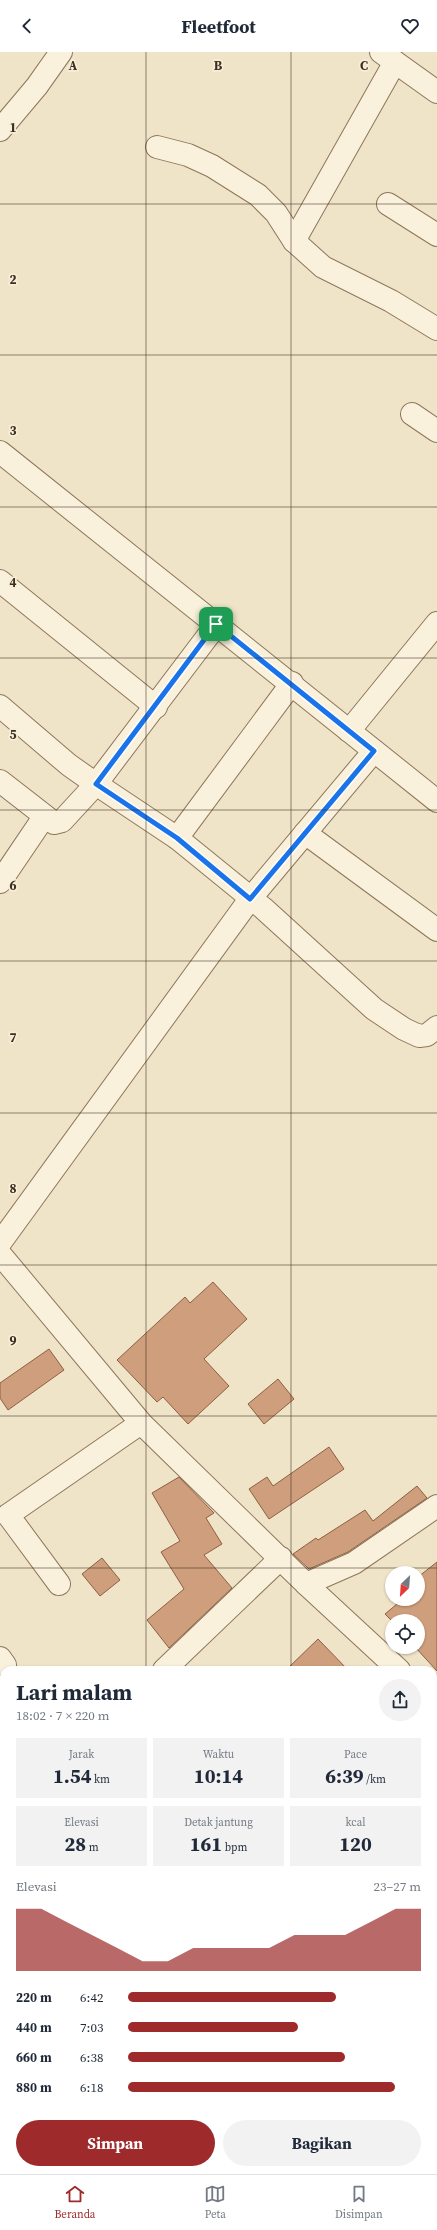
<!DOCTYPE html>
<html lang="id">
<meta charset="utf-8">
<style>
body{margin:0;font-family:"Source Serif 4",serif;background:#f2f2f3;color:#1f2937;height:100vh;display:flex;flex-direction:column;font-size:15px;white-space:nowrap}
*{box-sizing:border-box;margin:0}
p{font-size:13px;color:#747a83}
.icon{flex:none;width:22px;height:22px;fill:none;stroke:currentColor;stroke-width:2;stroke-linecap:round;stroke-linejoin:round}
.map{position:relative;flex:1;overflow:hidden}
.sheet{position:absolute;left:0px;top:1614px;width:437px;height:508px;display:flex;flex-direction:column;background:#fff;border-radius:12px 12px 0 0;box-shadow:0 1px 3px #0004}
.sheet>*{flex:none}
.needle{width:26px;rotate:205deg}
.controls{position:absolute;left:385px;top:1514px;display:grid;gap:8px}
.controls a{display:grid;place-items:center;width:40px;height:40px;border-radius:50%;background:#fff;box-shadow:0 1px 3px #0004;font-size:20px}
.pin{position:absolute;display:grid;place-items:center;width:34px;height:34px;color:#fff;margin:-17px;border-radius:8px;box-shadow:0 2px 6px #0006}
.round{display:grid;place-items:center;flex:none;width:42px;height:42px;border-radius:21px;background:#f2f2f3}
.headline{display:flex;align-items:center;justify-content:space-between;height:68px;padding:0 16px}
h1{font-size:22px;font-weight:700;line-height:30px}
.metrics{display:grid;grid-template-columns:repeat(3,1fr);gap:6px;height:68px;padding:4px 16px}
.metrics div{display:grid;align-content:center;border-radius:0px;background:#f2f2f3;text-align:center}
.metrics b{font-size:20px;font-weight:700}
.metrics small{font-size:11px;font-weight:400}
.metrics p{font-size:11px}
.chart{height:112px;padding:8px 16px}
.chart p{display:flex;justify-content:space-between}
.chart svg{width:100%;height:72px;margin-top:4px;fill:#9e2a2b;opacity:.7}
.button{display:flex;gap:8px;margin-top:auto;padding:8px 16px}
.button a{flex:1;height:46px;border-radius:24px;background:#9e2a2b;color:#fff;font-size:16px;font-weight:700;line-height:46px;text-align:center}
.button a+a{background:#f2f2f3;color:#1f2937}
ul{padding:0 16px;list-style:none;font-size:13px}
li{display:grid;grid-template-columns:64px 48px 1fr;align-items:center;height:30px}
li i{height:10px;border-radius:5px;background:#9e2a2b}
header{display:flex;justify-content:space-between;align-items:center;height:52px;padding:0 16px;background:#fff;font-size:18px;font-weight:700}
.dock{display:flex;justify-content:space-around;align-items:center;height:56px;border-top:1px solid #e0e1e3;background:#fff;font-size:11px;color:#747a83}
.dock a{display:grid;justify-items:center;gap:2px}
.dock .active{color:#9e2a2b}
.map>svg:first-child{display:block}
.building{fill:#cf9f7d;stroke:#8d5f41}
.lines{fill:none;stroke-linecap:round;stroke-linejoin:round}
.minor-casing{stroke:#8d765c;stroke-width:24}
.minor{stroke:#faf1dc;stroke-width:22}
.route-casing{stroke:#fff;stroke-width:8}
.route{stroke:#1a73e8;stroke-width:5}
.grid{fill:none;stroke:#3d2e20;stroke-width:1;stroke-opacity:0.55}
.grid-label{font-size:13px;text-anchor:middle;font-weight:bold;fill:#3d2e20;stroke:#f7eed8;stroke-width:3.5;stroke-linejoin:round;paint-order:stroke}
</style>
<header><svg class="icon" aria-label="back" viewBox="0 0 24 24"><path d="M15 5l-7 7 7 7"/></svg>Fleetfoot<svg class="icon" aria-label="heart" viewBox="0 0 24 24"><path d="M12 20l-8-8c-3-5 5-10 8-4 3-6 11-1 8 4z"/></svg></header>
<div class="map">
<svg width="437" height="2122" viewBox="0 0 437 2122">
<rect width="100%" height="100%" fill="#f0e4c8"/>
<g class="building">
<path d="M 213,1230 L 247,1267 L 204,1307 L 229,1334 L 188,1372 L 163,1345 L 157,1350 L 117,1308 L 185,1245 L 190,1251 Z"/>
<path d="M 49,1297 L 64,1318 L 8,1358 L 0,1346 L 0,1331 Z"/>
<path d="M 278,1327 L 294,1347 L 264,1372 L 248,1352 Z"/>
<path d="M 329,1395 L 344,1417 L 269,1467 L 249,1437 L 267,1425 L 273,1434 Z"/>
<path d="M 179,1425 L 214,1461 L 206,1466 L 222,1492 L 204,1503 L 232,1536 L 169,1596 L 147,1568 L 184,1537 L 161,1500 L 180,1489 L 152,1441 Z"/>
<path d="M 417,1434 L 427,1446 L 348,1500 L 309,1517 L 293,1502 L 316,1486 L 318,1488 L 365,1458 L 373,1469 Z"/>
<path d="M 102,1506 L 120,1528 L 100,1544 L 82,1522 Z"/>
<path d="M 437,1510 L 437,1619 L 415,1595 L 418,1595 L 418,1569 L 392,1569 L 385,1562 L 403,1547 L 418,1547 L 418,1525 Z"/>
<path d="M 318,1587 L 348,1618 L 286,1618 Z"/>
</g>
<g class="lines">
<g class="minor-casing">
<g id="minor">
<path d="M 381,0 L 437,40"/>
<path d="M 0,78 L 37,34 L 61,0"/>
<path d="M 157,95 L 188,103 L 212,114 L 258,143 L 276,161 L 294,189 L 323,215 L 391,249 L 437,277"/>
<path d="M 388,152 L 437,183"/>
<path d="M 294,189 L 395,10"/>
<path d="M 412,362 L 437,379"/>
<path d="M 0,400 L 437,749"/>
<path d="M 0,529 L 156,655"/>
<path d="M 0,654 L 69,713 L 96,732 L 217,572"/>
<path d="M 349,679 L 437,571"/>
<path d="M 0,729 L 54,771 L 62,769 L 96,732 L 177,786 L 263,856 L 374,957 L 404,977 L 419,984 L 427,983 L 437,975"/>
<path d="M 305,781 L 437,878"/>
<path d="M 177,786 L 292,631"/>
<path d="M 0,830 L 44,765"/>
<path d="M 0,1191 L 250,847 L 374,699"/>
<path d="M 0,1202 L 141,1371 L 306,1532 L 399,1618"/>
<path d="M 59,1532 L 8,1463 L 141,1371"/>
<path d="M 306,1532 L 354,1511 L 437,1454"/>
<path d="M 0,1606 L 5,1613"/>
<path d="M 164,1618 L 281,1506"/>
<path d="M 433,1650 L 437,1654"/>
<path d="M 0,1772 L 4,1768"/>
<path d="M 433,1880 L 437,1873"/>
<path d="M 0,1990 L 4,1994"/>
<path d="M 188,2118 L 196,2122"/>
<path d="M 296,2122 L 298,2118"/>
</g>
</g>
<use href="#minor" class="minor"/>
</g>
<g class="lines">
<g class="route-casing">
<path id="route" d="M 216,572 L 374,699 L 250,847 L 177,786 L 96,732 Z"/>
</g>
<use href="#route" class="route"/>
</g>
<path class="grid" d="M 146,0 L 146,1618M 291,0 L 291,1618M 0,152 L 437,152M 0,303 L 437,303M 0,455 L 437,455M 0,606 L 437,606M 0,758 L 437,758M 0,909 L 437,909M 0,1061 L 437,1061M 0,1213 L 437,1213M 0,1364 L 437,1364M 0,1516 L 437,1516M 0,1667 L 4,1667M 433,1667 L 437,1667M 0,1819 L 4,1819M 433,1819 L 437,1819M 0,1970 L 4,1970M 433,1970 L 437,1970M 146,2118 L 146,2122M 291,2118 L 291,2122"/>
<g class="grid-label">
<text x="73" y="18">A</text>
<text x="218" y="18">B</text>
<text x="364" y="18">C</text>
<text x="13" y="80">1</text>
<text x="13" y="232">2</text>
<text x="13" y="383">3</text>
<text x="13" y="535">4</text>
<text x="13" y="687">5</text>
<text x="13" y="838">6</text>
<text x="13" y="990">7</text>
<text x="13" y="1141">8</text>
<text x="13" y="1293">9</text>
</g>
</svg>
<div class="controls">
<a><svg class="needle" viewBox="-14 -14 28 28"><path d="M0-13l5 13h-10z" fill="#e53935"/><path d="M0 13l5-13h-10z" fill="#747a83"/></svg></a>
<a><svg class="icon" aria-label="locate" viewBox="0 0 24 24"><circle cx="12" cy="12" r="6"/><path d="M12 2v4M12 18v4M2 12h4M18 12h4"/></svg></a>
</div>
<div class="pin" style="left:216px;top:572px;background:#1e9e55"><svg class="icon" aria-label="arrive" viewBox="0 0 24 24"><path d="M6 21V4h12l-3 4 3 4H6"/></svg></div>
<section class="sheet">
<div class="headline"><div><h1>Lari malam</h1><p>18:02 · 7 × 220 m</p></div><a class="round"><svg class="icon" aria-label="share" viewBox="0 0 24 24"><path d="M12 15V3M7 8l5-5 5 5M5 13v7h14v-7"/></svg></a></div>
<div class="metrics">
<div><p>Jarak</p><b>1.54<small> km</small></b></div>
<div><p>Waktu</p><b>10:14</b></div>
<div><p>Pace</p><b>6:39<small> /km</small></b></div>
</div>
<div class="metrics">
<div><p>Elevasi</p><b>28<small> m</small></b></div>
<div><p>Detak jantung</p><b>161<small> bpm</small></b></div>
<div><p>kcal</p><b>120</b></div>
</div>
<div class="chart"><p><span>Elevasi</span>23–27 m</p>
<svg viewBox="0 0 160 44" preserveAspectRatio="none"><path d="M0 44V6L10 6L20 14L30 22L40 30L50 38L60 38L70 30L80 30L90 30L100 30L110 22L120 22L130 22L140 14L150 6L160 6V44z"/></svg>
</div>
<ul>
<li><b>220 m</b>6:42<i style="width:71%"></i></li>
<li><b>440 m</b>7:03<i style="width:58%"></i></li>
<li><b>660 m</b>6:38<i style="width:74%"></i></li>
<li><b>880 m</b>6:18<i style="width:91%"></i></li>
</ul>
<div class="button"><a>Simpan</a><a>Bagikan</a></div>
</section>
</div>
<nav class="dock">
<a class="active"><svg class="icon" aria-label="home" viewBox="0 0 24 24"><path d="M3 11l9-7 9 7M6 9v11h12V9"/></svg>Beranda</a>
<a><svg class="icon" aria-label="map" viewBox="0 0 24 24"><path d="M3 6l6-2 6 2 6-2v14l-6 2-6-2-6 2zM9 4v14M15 6v14"/></svg>Peta</a>
<a><svg class="icon" aria-label="saved" viewBox="0 0 24 24"><path d="M7 4h10v16l-5-4-5 4z"/></svg>Disimpan</a>
</nav>
